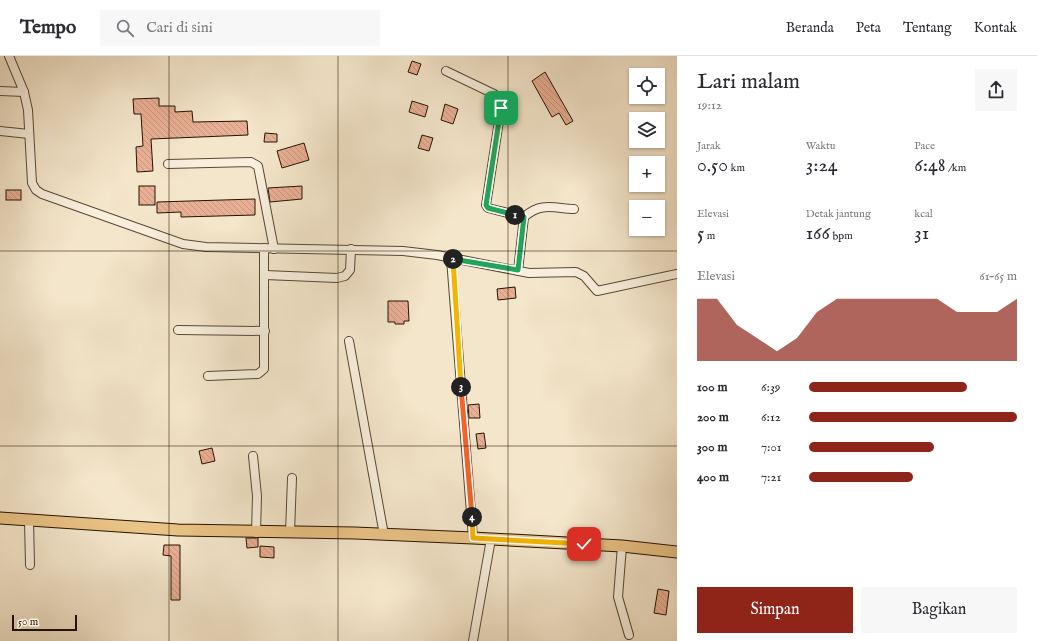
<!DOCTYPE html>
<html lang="id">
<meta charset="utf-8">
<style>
body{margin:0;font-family:"IM FELL English",serif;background:#f7f7f7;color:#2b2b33;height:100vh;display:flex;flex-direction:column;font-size:15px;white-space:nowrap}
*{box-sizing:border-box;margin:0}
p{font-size:13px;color:#7c7c81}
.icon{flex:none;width:22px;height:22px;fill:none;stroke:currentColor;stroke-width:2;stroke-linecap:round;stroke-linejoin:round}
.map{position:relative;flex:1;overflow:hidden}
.side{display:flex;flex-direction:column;background:#fff;width:360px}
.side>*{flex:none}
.buttons{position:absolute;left:629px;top:12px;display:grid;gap:8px}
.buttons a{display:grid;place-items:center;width:36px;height:36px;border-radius:0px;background:#fff;box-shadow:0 1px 3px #0004;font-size:20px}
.scale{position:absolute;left:12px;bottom:10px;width:65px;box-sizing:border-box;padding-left:4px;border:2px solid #241301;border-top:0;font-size:11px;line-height:14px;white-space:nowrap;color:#241301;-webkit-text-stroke:3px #f8efdd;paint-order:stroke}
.pin{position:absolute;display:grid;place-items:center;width:34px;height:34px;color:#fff;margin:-17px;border-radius:8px;box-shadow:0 2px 6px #0006}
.km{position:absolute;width:20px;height:20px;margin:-10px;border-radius:50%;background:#222;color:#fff;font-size:11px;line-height:20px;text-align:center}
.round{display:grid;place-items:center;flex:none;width:42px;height:42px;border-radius:0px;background:#f7f7f7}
.headline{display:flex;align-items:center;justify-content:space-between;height:68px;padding:0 20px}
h1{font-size:22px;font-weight:600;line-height:30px}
.stats{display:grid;grid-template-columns:repeat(3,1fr);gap:6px;height:68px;padding:4px 20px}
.stats div{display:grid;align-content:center}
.stats b{font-size:20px;font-weight:600}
.stats small{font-size:11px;font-weight:400}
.stats p{font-size:11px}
.chart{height:112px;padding:8px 20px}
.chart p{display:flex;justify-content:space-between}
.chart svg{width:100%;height:72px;margin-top:4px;fill:#8f2418;opacity:.7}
.action{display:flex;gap:8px;margin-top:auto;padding:8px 20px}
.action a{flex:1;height:46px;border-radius:0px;background:#8f2418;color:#fff;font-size:16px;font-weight:600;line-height:46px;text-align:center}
.action a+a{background:#f7f7f7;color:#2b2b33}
ul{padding:0 20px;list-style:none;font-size:13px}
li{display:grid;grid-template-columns:64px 48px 1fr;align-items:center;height:30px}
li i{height:10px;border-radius:5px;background:#8f2418}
header{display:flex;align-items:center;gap:24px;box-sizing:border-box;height:56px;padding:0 20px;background:#fff;border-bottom:1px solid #e1e1e2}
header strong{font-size:19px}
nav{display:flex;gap:22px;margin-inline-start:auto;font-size:14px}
.search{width:280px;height:36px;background:#f7f7f7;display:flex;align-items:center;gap:10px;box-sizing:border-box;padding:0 14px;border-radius:0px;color:#7c7c81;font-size:15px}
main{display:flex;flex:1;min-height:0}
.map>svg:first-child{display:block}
.building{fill:url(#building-back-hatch);stroke:#241301}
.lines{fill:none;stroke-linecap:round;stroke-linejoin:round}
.minor-casing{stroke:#584834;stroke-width:10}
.major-casing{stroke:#241301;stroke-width:13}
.minor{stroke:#f8efdd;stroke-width:8}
.major{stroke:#eac386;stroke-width:11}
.split-1-casing{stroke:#fff;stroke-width:8}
.split-2-casing{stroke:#fff;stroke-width:8}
.split-3-casing{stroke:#fff;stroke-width:8}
.split-4-casing{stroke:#fff;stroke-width:8}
.split-5-casing{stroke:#fff;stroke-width:8}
.split-1{stroke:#22a559;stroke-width:5}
.split-2{stroke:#22a559;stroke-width:5}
.split-3{stroke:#f5b400;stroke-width:5}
.split-4{stroke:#f0652b;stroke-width:5}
.split-5{stroke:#f5b400;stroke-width:5}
.grid{fill:none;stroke:#241301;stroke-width:1;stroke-opacity:0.55}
</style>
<header>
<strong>Tempo</strong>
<div class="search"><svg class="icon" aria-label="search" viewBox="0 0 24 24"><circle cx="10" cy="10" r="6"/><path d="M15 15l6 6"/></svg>Cari di sini</div>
<nav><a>Beranda</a><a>Peta</a><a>Tentang</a><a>Kontak</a></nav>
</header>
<main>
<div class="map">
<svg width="677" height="585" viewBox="0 0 677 585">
<defs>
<pattern id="building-back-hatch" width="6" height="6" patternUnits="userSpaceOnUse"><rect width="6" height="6" fill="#e9af94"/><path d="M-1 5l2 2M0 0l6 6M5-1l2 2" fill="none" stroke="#c8967e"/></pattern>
</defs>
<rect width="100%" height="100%" fill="#f4e6cb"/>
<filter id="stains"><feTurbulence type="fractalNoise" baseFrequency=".005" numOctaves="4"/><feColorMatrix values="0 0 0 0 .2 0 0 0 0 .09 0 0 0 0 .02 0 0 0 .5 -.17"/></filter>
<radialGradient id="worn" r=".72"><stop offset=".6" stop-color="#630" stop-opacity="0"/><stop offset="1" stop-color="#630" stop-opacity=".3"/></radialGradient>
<g class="building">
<path d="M 412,5 L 421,8 L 417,19 L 408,16 Z"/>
<path d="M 545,16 L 573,65 L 566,69 L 559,57 L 552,61 L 532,25 Z"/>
<path d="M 159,42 L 159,50 L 175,50 L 175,56 L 192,55 L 193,66 L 247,65 L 248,79 L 151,83 L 153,115 L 137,116 L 136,91 L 143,90 L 141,58 L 134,58 L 133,43 Z"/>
<path d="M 412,45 L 428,50 L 425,61 L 409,56 Z"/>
<path d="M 445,48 L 458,53 L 453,68 L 441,64 Z"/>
<path d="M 265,77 L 277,78 L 277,86 L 264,86 Z"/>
<path d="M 422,79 L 433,82 L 429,95 L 418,92 Z"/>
<path d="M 304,87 L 309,104 L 282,112 L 277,95 Z"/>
<rect x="139" y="130" width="16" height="19"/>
<path d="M 302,130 L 302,143 L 270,146 L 268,132 Z"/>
<rect x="6" y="134" width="15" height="10"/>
<path d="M 255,143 L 255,159 L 181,161 L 181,156 L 157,157 L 157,146 Z"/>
<path d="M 515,231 L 516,242 L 498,244 L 497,233 Z"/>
<path d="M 388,245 L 408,245 L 409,265 L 404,265 L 404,268 L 395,268 L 395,266 L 388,266 Z"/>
<path d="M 479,348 L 480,362 L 469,362 L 468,349 Z"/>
<path d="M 484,377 L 486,392 L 478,393 L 476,378 Z"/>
<path d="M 212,392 L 215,405 L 202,408 L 199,395 Z"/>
<path d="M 246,482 L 258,482 L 258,491 L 247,492 Z"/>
<path d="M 164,489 L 180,489 L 180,544 L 171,544 L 171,500 L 163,499 Z"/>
<path d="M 260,490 L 274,491 L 274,502 L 260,501 Z"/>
<path d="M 658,533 L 669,535 L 666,559 L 654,557 Z"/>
</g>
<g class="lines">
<g class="minor-casing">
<g id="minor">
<path d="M 9,0 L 24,36 L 28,54 L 32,127 L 36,134 L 42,138 L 183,188 L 206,191 L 403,195 L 437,199 L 529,217 L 576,216 L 584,220 L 597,235 L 677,218"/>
<path d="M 446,15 L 494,38 L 499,44 L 501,52 L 486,149 L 488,152 L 524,161 L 518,215"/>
<path d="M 0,35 L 24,36"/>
<path d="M 0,75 L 29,78"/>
<path d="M 168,108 L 251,106 L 258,110 L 274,193"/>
<path d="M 524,161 C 541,146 553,152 574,153"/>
<path d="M 451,203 L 473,482"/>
<path d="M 265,219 L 337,222 L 345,220 L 350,214 L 351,193"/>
<path d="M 178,274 L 265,275"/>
<path d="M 349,285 L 384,479"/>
<path d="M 208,320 L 258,318 L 264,313 L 264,192"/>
<path d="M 253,400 L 257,440 L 256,477"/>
<path d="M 29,464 L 30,509"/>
<path d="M 290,477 L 292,422"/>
<path d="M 622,490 L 618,541 L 629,579"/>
<path d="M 473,585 L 491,483"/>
</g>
</g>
<g class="major-casing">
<path id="major" d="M 0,462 L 178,474 L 355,477 L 473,482 L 622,490 L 677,496"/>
</g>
<use href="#minor" class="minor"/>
<use href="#major" class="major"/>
</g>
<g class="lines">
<g class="split-1-casing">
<path id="split-1" d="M 501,52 L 486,149 L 488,152 L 515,159"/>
</g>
<g class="split-2-casing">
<path id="split-2" d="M 453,203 L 518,214 L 524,161 L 515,159"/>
</g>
<g class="split-3-casing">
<path id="split-3" d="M 453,203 L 461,331"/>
</g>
<g class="split-4-casing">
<path id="split-4" d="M 461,331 L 472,461"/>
</g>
<g class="split-5-casing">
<path id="split-5" d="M 472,461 L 473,482 L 584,488"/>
</g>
<use href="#split-1" class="split-1"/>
<use href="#split-2" class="split-2"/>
<use href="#split-3" class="split-3"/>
<use href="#split-4" class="split-4"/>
<use href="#split-5" class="split-5"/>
</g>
<path class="grid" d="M 169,0 L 169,585M 338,0 L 338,585M 508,0 L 508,585M 0,195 L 677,195M 0,390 L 677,390"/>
<rect width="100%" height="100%" filter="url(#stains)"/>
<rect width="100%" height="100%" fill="url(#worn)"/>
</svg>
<div class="buttons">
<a><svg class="icon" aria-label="locate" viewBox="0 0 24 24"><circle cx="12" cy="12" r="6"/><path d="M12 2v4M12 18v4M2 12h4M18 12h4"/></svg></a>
<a><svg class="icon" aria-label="layers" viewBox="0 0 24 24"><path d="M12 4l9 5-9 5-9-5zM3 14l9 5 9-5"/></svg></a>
<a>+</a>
<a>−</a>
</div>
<div class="scale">50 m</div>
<div class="pin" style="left:501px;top:52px;background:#1e9e55"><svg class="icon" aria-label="arrive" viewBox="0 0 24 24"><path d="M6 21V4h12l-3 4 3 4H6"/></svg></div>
<div class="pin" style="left:584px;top:488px;background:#d93025"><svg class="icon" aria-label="check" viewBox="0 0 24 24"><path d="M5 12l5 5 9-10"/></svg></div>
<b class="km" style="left:515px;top:159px">1</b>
<b class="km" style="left:453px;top:203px">2</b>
<b class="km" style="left:461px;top:331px">3</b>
<b class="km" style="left:472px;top:461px">4</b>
</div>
<section class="side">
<div class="headline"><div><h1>Lari malam</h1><p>19:12</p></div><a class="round"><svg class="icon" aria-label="share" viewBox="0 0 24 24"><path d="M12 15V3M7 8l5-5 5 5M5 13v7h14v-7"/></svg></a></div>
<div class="stats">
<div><p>Jarak</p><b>0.50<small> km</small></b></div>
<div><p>Waktu</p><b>3:24</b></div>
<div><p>Pace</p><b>6:48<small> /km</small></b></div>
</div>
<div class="stats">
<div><p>Elevasi</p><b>5<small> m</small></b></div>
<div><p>Detak jantung</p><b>166<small> bpm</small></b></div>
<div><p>kcal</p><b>31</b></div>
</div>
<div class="chart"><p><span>Elevasi</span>61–65 m</p>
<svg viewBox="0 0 160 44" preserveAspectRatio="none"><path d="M0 44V6L10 6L20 22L30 30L40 38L50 30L60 14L70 6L80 6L90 6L100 6L110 6L120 6L130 14L140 14L150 14L160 6V44z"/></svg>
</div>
<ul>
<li><b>100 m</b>6:39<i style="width:76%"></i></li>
<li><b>200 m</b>6:12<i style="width:100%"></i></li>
<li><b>300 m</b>7:01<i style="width:60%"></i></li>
<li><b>400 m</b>7:21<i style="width:50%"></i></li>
</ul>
<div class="action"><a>Simpan</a><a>Bagikan</a></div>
</section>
</main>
